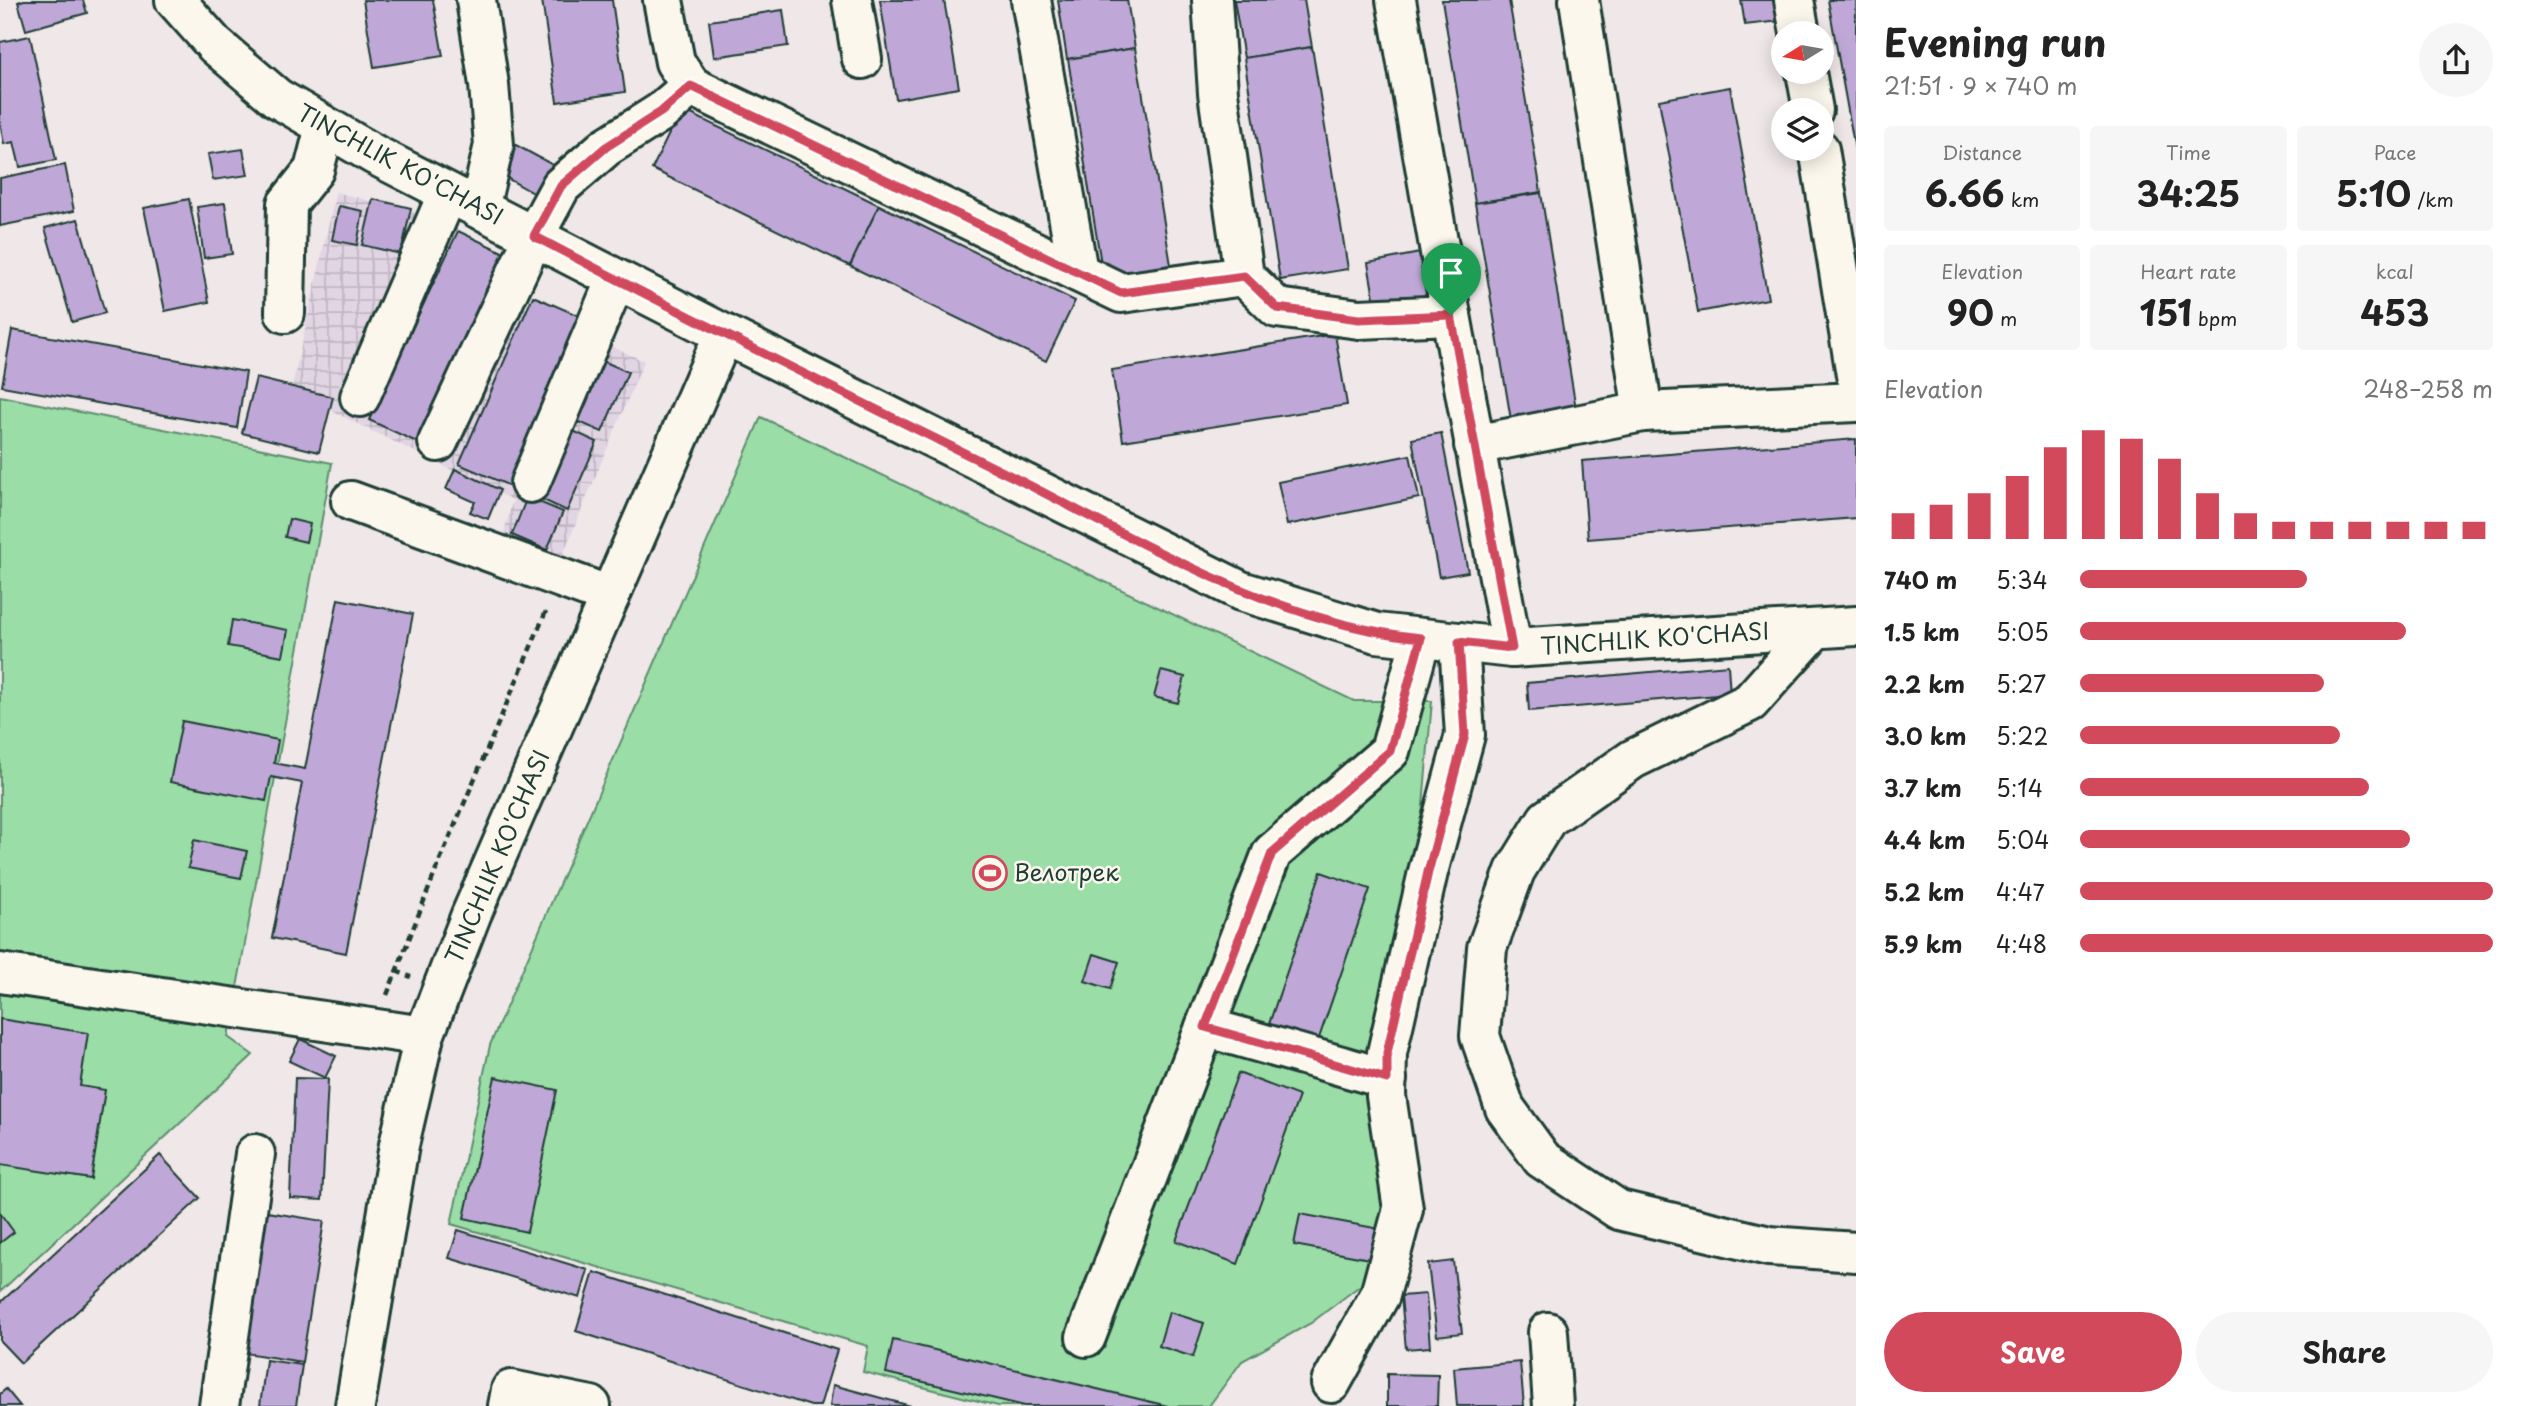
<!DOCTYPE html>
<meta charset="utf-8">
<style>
body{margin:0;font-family:"Playpen Sans",sans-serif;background:#f6f6f6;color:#222;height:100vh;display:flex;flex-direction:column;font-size:26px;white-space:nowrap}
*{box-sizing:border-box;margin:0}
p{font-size:23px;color:#767676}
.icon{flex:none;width:38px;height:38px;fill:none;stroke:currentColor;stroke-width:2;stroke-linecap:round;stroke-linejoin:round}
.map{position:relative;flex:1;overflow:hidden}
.sheet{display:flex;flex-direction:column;background:#fff;width:665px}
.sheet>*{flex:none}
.needle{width:46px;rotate:259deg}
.buttons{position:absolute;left:1771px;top:21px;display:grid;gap:14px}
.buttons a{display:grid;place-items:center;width:63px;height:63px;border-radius:50%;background:#fff;box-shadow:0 4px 18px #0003;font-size:35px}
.pin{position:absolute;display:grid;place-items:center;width:60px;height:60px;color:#fff;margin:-72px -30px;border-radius:50% 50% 50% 0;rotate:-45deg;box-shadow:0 0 7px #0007}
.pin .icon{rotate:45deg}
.round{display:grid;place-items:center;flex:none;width:74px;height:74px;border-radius:37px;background:#f6f6f6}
.overview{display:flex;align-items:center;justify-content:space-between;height:119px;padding:0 28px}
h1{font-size:38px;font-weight:700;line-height:52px}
.metrics{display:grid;grid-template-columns:repeat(3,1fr);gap:10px;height:119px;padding:7px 28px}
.metrics div{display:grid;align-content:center;border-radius:7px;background:#f6f6f6;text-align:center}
.metrics b{font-size:35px;font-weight:700}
.metrics small{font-size:19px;font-weight:400}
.metrics p{font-size:19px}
.chart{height:196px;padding:14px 28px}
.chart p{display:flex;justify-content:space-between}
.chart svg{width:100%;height:126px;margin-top:7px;stroke:#d1495b;stroke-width:6}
.cta{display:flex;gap:14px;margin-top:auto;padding:14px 28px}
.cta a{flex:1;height:80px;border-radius:42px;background:#d1495b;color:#fff;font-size:28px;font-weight:700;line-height:80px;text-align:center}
.cta a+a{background:#f6f6f6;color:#222}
ul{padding:0 28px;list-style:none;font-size:23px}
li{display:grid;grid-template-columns:112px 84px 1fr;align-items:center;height:52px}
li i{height:18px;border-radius:9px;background:#d1495b}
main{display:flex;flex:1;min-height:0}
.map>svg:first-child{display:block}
.industrial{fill:url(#industrial-grid)}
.pitch{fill:#9bdda7;stroke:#5d8d6e;stroke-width:2}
.building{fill:#bfa8d7;stroke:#1f3d34;stroke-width:2}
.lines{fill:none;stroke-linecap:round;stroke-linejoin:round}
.minor-casing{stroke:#1f3d34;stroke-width:44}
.path{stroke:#1f3d34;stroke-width:4.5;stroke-dasharray:7 5;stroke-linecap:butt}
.minor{stroke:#fbf7ec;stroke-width:38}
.route-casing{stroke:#fff;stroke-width:14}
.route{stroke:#d1495b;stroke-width:9}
.labels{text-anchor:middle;stroke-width:5;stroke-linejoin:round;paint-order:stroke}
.street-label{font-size:23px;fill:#1f3d34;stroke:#fbf7ec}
.poi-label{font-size:23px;fill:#1f3d34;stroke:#fbf7ec;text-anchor:start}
</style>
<main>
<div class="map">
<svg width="1856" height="1406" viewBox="0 0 1856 1406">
<defs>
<pattern id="industrial-grid" width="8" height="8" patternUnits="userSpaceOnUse" patternTransform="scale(1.75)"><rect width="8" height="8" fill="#e1d4e3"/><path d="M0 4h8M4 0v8" fill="none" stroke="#c1b7c3"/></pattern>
</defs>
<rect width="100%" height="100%" fill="#efe7e8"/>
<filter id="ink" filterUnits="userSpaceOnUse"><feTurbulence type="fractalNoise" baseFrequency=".0143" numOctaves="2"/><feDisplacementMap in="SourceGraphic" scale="14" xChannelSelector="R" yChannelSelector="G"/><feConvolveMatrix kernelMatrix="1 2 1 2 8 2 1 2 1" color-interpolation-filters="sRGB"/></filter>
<g filter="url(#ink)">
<path class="industrial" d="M 336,192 L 423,215 L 439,269 L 644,361 L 560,561 L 503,535 L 513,500 L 291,391 Z"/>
<g class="pitch">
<path d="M 0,396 L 332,463 L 228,1037 L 253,1055 L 0,1292 Z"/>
<path d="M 761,417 L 1354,701 L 1432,701 L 1383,1268 L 1311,1323 L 1242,1361 L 1209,1406 L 998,1406 L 863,1372 L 868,1346 L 451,1224 L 490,1045 Z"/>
</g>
<g class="building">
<path d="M 24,0 L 83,0 L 87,13 L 26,30 L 18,2 Z"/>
<path d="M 363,0 L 433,0 L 443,56 L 374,67 Z"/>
<path d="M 542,0 L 612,0 L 625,92 L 557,102 Z"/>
<path d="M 880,0 L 944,0 L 959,88 L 896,99 Z"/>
<path d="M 1058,0 L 1127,0 L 1135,48 L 1067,59 Z"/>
<path d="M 1234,0 L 1304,0 L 1312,47 L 1244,58 Z"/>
<path d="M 1442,0 L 1509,0 L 1541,192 L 1475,203 Z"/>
<path d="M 1741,0 L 1778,0 L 1780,21 L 1745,25 Z"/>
<path d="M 1828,0 L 1856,0 L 1856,155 Z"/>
<path d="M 783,10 L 788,46 L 714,57 L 709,21 Z"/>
<path d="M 30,36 L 56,160 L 20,167 L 14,142 L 4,144 L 0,122 L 0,42 Z"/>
<path d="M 1312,47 L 1348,269 L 1280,280 L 1244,58 Z"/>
<path d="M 1135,48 L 1171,265 L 1103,276 L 1068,59 Z"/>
<path d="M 1730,87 L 1768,299 L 1698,312 L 1659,100 Z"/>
<path d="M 681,109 L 879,205 L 850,266 L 652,169 Z"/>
<path d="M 512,143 L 553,165 L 537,195 L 496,172 Z"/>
<path d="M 243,149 L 248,175 L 213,180 L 208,154 Z"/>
<path d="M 65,165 L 74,211 L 0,226 L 0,178 Z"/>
<path d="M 1541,193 L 1576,409 L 1511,420 L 1475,203 Z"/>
<path d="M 189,199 L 209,302 L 165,311 L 144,208 Z"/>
<path d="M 373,199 L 411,208 L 401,254 L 362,245 Z"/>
<path d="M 225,203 L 232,254 L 204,258 L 197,207 Z"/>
<path d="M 879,205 L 1075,301 L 1046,361 L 850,266 Z"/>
<path d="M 339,206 L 363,211 L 357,245 L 332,240 Z"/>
<path d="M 78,219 L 105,313 L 72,322 L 45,228 Z"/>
<path d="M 458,231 L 511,256 L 423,445 L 369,420 Z"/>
<path d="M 1420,253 L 1429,299 L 1376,309 L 1368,263 Z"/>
<path d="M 533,296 L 584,318 L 510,486 L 459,464 Z"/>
<path d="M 12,330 L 246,372 L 237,428 L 2,386 Z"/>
<path d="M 1335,334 L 1347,405 L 1123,441 L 1112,370 Z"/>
<path d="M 603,361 L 628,372 L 602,432 L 577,421 Z"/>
<path d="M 256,378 L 333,397 L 319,452 L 242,433 Z"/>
<path d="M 571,430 L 597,442 L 567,511 L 541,499 Z"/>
<path d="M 1441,433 L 1468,572 L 1439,577 L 1412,439 Z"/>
<path d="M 1856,439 L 1856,518 L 1588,539 L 1582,461 Z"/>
<path d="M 1410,455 L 1419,498 L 1287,525 L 1278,482 Z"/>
<path d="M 455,469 L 500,490 L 488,519 L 470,512 L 475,502 L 446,489 Z"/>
<path d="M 527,497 L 563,512 L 547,550 L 512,535 Z"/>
<path d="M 289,519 L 310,524 L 306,542 L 285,537 Z"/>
<path d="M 338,599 L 413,614 L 346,953 L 272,938 L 302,783 L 271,777 L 266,801 L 170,782 L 182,721 L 278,740 L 274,763 L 305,769 Z"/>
<path d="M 232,620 L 288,630 L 283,656 L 228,646 Z"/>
<path d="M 1728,665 L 1730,694 L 1529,711 L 1527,683 Z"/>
<path d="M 1161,671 L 1185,677 L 1178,703 L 1154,697 Z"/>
<path d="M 194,840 L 247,851 L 241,878 L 188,868 Z"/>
<path d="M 1321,872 L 1370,889 L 1317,1044 L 1268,1027 Z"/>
<path d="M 1094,954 L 1119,962 L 1110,989 L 1085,981 Z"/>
<path d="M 0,1019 L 88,1033 L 80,1086 L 105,1090 L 91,1179 L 0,1165 Z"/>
<path d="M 300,1039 L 336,1056 L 325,1078 L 289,1061 Z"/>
<path d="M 1238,1073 L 1299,1096 L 1238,1264 L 1176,1241 Z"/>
<path d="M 495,1077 L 557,1090 L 527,1232 L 464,1218 Z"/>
<path d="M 295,1078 L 328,1079 L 322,1200 L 290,1198 Z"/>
<path d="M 160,1155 L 200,1198 L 21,1363 L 0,1341 L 0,1303 Z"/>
<path d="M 261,1211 L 324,1221 L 302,1362 L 239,1352 Z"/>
<path d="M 0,1213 L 14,1232 L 0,1243 Z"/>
<path d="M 1300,1214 L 1380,1229 L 1375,1260 L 1294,1245 Z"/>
<path d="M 458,1230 L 588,1270 L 580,1298 L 449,1258 Z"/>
<path d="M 1453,1261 L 1462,1333 L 1437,1336 L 1428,1264 Z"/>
<path d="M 594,1272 L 837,1350 L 820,1406 L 811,1406 L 576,1331 Z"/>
<path d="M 1426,1294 L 1430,1347 L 1406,1349 L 1401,1296 Z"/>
<path d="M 1169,1312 L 1204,1323 L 1193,1357 L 1159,1346 Z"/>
<path d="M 893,1340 L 1168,1406 L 1025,1406 L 886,1373 Z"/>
<path d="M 266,1360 L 302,1365 L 296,1406 L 260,1406 Z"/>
<path d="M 1520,1362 L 1524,1406 L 1457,1406 L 1454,1368 Z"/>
<path d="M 1387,1374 L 1438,1375 L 1437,1406 L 1387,1406 Z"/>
<path d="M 833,1385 L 911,1406 L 830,1406 Z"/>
<path d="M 6,1389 L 20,1406 L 0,1406 L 0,1394 Z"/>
</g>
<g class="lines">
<g class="minor-casing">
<g id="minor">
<path d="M 175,0 L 215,45 L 277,98 L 375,155 L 724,334 L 1241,591 L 1377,633 L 1512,648 L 1856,626"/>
<path d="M 476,0 L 489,85 L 494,145 L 479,209"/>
<path d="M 663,0 L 675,62 L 691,86"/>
<path d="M 852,0 L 862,59"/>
<path d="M 1031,0 L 1078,272"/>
<path d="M 1212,0 L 1218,93 L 1244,276 L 1277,308 L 1359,319 L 1451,315 L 1512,648"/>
<path d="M 1396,0 L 1451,315"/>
<path d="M 1579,0 L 1643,412"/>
<path d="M 1794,0 L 1800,33"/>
<path d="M 1806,72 L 1813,110"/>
<path d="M 1819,149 L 1856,375"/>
<path d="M 285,313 L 287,204 L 314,170 L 325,127"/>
<path d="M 360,397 L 448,193"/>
<path d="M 438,442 L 534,236 L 561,186 L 606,147 L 661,112 L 691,86 L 1121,293 L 1244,276"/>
<path d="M 1474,445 L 1643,412 L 1856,402"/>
<path d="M 530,483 L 616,279"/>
<path d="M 351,501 L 610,596"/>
<path d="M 1815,629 L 1750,702 L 1633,759 L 1547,819 L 1515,871 L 1487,948 L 1480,1036 L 1505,1108 L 1542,1159 L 1619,1210 L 1769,1246 L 1856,1252"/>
<path d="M 0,973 L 424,1036"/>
<path d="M 1205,1027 L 1387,1079"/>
<path d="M 1548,1332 L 1553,1406"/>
<path d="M 1086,1337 L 1272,853 L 1390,751 L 1421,638"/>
<path d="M 1331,1383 L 1380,1295 L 1403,1209 L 1386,1096 L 1387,1053 L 1428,872 L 1465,735 L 1459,642"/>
<path d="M 219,1406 L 255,1154"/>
<path d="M 355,1406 L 399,1145 L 424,1036 L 471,915 L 724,334"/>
<path d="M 508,1406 L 511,1390 L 591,1406"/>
</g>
</g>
<g class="path">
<path d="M 396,971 L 411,977"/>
<path d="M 387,995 L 440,860 L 547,609"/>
</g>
<use href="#minor" class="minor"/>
</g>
</g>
<g class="lines" filter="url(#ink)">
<g class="route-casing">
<path id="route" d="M 691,86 L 1121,293 L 1244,276 L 1277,308 L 1359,319 L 1451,315 L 1512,648 L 1459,642 L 1465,735 L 1428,872 L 1387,1053 L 1387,1079 L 1205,1027 L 1272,853 L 1390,751 L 1421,638 C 1273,623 1141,541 1011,476 C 851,397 691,319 534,236 L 561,186 L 606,147 L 661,112 Z"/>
</g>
<use href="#route" class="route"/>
</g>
<defs>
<g id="stadium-ring" transform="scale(1.75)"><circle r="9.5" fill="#fbf7ec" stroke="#d1495b" stroke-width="1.5"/><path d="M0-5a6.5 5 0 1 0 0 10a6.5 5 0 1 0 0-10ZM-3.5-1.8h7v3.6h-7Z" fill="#d1495b"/></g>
</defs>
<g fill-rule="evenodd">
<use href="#stadium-ring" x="990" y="873"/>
</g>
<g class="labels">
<g class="street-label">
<text transform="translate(400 165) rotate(28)" y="8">TINCHLIK KO'CHASI</text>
<text transform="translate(1655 639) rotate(-4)" y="8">TINCHLIK KO'CHASI</text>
<text transform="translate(498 857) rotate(-67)" y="8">TINCHLIK KO'CHASI</text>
</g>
<g class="poi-label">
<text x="1014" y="881">Велотрек</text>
</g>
</g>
</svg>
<div class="buttons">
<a><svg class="needle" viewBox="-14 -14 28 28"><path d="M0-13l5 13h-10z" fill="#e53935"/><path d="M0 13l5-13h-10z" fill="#767676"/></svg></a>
<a><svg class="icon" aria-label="layers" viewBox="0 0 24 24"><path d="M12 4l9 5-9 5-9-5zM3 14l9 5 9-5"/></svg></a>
</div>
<div class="pin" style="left:1451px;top:315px;background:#1e9e55"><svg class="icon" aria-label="arrive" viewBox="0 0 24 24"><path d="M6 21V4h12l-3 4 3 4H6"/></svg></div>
</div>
<section class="sheet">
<div class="overview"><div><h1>Evening run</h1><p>21:51 · 9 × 740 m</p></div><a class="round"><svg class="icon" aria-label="share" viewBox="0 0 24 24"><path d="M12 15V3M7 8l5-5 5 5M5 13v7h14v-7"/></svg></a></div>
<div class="metrics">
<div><p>Distance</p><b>6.66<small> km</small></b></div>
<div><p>Time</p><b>34:25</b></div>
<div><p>Pace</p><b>5:10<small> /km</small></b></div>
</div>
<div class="metrics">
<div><p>Elevation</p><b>90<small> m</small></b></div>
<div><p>Heart rate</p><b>151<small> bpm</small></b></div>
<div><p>kcal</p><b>453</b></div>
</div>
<div class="chart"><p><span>Elevation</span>248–258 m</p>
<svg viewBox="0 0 160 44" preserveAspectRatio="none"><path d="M5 44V35M15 44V32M25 44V28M35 44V22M45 44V12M55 44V6M65 44V9M75 44V16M85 44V28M95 44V35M105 44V38M115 44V38M125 44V38M135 44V38M145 44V38M155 44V38"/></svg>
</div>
<ul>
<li><b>740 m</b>5:34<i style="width:55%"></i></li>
<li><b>1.5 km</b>5:05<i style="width:79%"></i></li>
<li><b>2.2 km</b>5:27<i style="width:59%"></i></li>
<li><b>3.0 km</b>5:22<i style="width:63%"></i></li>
<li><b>3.7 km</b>5:14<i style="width:70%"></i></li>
<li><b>4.4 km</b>5:04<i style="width:80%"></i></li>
<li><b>5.2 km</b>4:47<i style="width:100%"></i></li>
<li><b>5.9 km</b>4:48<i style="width:100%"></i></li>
</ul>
<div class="cta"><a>Save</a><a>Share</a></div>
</section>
</main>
